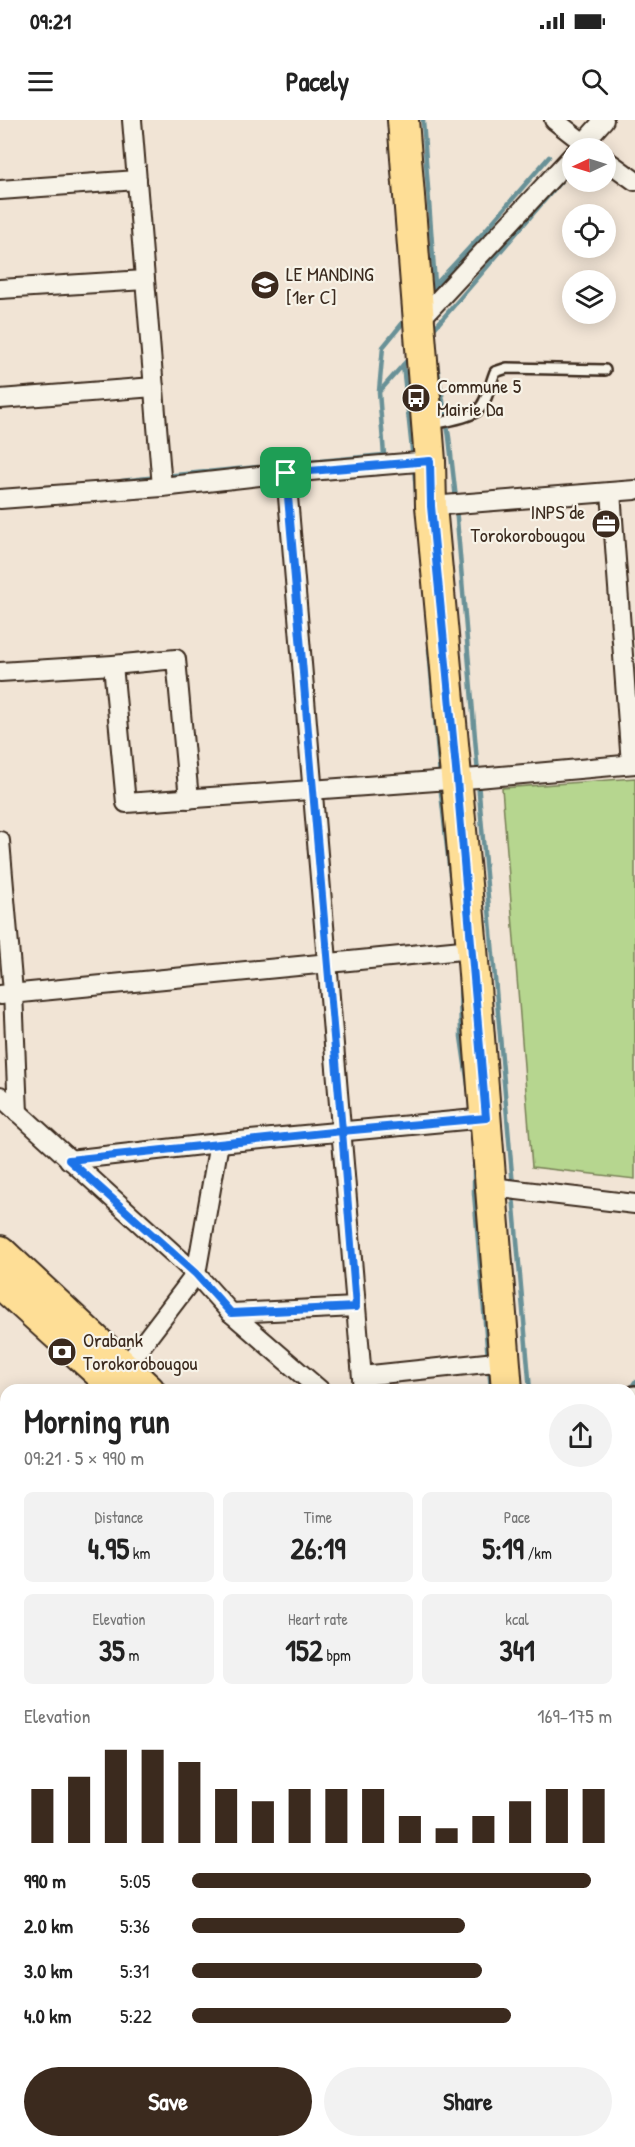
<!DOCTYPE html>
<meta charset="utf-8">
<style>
body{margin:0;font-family:"Patrick Hand",sans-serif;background:#f2f2f2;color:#222;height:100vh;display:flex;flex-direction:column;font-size:22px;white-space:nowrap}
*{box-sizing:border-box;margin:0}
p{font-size:20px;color:#767676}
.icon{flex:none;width:33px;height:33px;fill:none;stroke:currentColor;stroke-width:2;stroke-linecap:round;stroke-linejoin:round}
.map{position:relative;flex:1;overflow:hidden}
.details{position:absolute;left:0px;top:1264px;width:636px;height:764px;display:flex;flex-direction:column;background:#fff;border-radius:18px 18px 0 0;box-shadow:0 3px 15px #0003}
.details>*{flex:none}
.needle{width:39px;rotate:266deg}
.tools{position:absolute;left:562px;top:18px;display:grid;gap:12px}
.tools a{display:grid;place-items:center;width:54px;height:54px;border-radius:50%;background:#fff;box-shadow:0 3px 15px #0003;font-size:30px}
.pin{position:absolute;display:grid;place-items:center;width:51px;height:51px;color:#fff;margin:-26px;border-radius:12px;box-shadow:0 3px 9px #0006}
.round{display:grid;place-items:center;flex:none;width:63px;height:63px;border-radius:32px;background:#f2f2f2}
.head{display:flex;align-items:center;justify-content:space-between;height:102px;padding:0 24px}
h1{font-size:33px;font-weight:700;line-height:45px}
.figures{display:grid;grid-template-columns:repeat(3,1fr);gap:9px;height:102px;padding:6px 24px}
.figures div{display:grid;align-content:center;border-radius:9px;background:#f2f2f2;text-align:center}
.figures b{font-size:30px;font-weight:700}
.figures small{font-size:16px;font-weight:400}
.figures p{font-size:16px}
.chart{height:168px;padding:12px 24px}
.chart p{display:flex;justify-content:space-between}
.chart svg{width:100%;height:108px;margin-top:6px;stroke:#3b2a1e;stroke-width:6}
.primary-button{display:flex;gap:12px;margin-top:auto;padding:12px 24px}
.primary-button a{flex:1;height:69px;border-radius:36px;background:#3b2a1e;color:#fff;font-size:24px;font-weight:700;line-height:69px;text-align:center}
.primary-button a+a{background:#f2f2f2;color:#222}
ul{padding:0 24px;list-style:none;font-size:20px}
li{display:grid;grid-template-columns:96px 72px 1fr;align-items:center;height:45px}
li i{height:15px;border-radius:8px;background:#3b2a1e}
.status{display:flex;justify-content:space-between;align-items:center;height:42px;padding:0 30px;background:#fff;direction:ltr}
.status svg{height:16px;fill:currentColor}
header{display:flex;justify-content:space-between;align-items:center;height:78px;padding:0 24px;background:#fff;font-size:27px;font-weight:700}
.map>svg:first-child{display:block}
.green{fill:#b6d68f;stroke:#788056;stroke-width:1.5}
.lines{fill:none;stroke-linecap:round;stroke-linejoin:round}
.stream{stroke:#699197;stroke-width:4.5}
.service-casing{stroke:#3b2a1e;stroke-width:14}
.minor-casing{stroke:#3b2a1e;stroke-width:22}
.secondary-casing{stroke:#3b2a1e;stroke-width:32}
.primary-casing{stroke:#3b2a1e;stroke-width:34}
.service{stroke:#f7f3e8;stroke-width:9}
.minor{stroke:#f7f3e8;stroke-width:18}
.secondary{stroke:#f7f3e8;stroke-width:27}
.primary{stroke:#fede96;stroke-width:30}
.route-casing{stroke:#fff;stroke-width:12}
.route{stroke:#1a73e8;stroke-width:8}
.labels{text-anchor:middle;stroke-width:4.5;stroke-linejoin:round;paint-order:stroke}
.poi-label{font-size:20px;fill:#3b2a1e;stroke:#f7f3e8;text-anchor:start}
</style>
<div class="status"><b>09:21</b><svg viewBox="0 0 49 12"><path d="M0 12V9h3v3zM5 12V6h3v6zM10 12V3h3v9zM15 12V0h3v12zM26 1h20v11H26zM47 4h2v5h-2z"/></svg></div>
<header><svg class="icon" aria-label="menu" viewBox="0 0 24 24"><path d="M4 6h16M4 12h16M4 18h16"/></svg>Pacely<svg class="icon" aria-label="search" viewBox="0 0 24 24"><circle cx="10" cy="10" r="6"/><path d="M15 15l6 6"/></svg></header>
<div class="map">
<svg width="635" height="2027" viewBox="0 0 635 2027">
<rect width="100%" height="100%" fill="#f1e4d5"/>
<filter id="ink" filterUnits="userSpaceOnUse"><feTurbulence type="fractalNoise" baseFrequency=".0167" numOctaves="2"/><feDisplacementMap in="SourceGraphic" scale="12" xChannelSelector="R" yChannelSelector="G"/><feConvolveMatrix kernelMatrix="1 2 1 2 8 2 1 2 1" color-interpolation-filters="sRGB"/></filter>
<g filter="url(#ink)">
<path class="green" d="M 635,658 L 635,1059 L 532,1047 L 502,668 Z"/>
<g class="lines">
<g class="stream">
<path d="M 423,0 L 435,164 L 434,177"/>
<path d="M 435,165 L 483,113 L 549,37"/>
<path d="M 432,211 L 567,54"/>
<path d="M 403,245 L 413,339"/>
<path d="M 437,245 L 449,317 L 456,379"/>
<path d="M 379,271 L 383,227 L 406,199"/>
<path d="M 309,342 L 384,335 L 379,272 L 411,236"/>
<path d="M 414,347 L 416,372"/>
<path d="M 165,356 L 258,347"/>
<path d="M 121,361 L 157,357"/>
<path d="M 456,387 L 478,654"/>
<path d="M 429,529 L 440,656"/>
<path d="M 478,662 L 513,1066"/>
<path d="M 440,664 L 451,763"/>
<path d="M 460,858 L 461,917 L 469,972"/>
<path d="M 474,1046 L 474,1073 L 488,1238"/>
<path d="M 513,1075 L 530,1270"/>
<path d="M 489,1246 L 491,1270"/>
<path d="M 630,1270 L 635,1262"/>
</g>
<g class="service-casing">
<path id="service" d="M 432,304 C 443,302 468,298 477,291 C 487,283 490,264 495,252 L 507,248 L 605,250"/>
</g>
<g class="minor-casing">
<g id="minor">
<path d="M 132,0 L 162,367"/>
<path d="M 554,0 L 590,28"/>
<path d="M 579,28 L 604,0"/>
<path d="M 606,40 L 635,61"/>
<path d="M 0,70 L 137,60"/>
<path d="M 0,169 L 145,160"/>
<path d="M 418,202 L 573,35"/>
<path d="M 0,279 L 154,267"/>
<path d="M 286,353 L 363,1270"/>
<path d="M 611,372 L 631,644"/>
<path d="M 0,379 L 162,367 L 286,353 L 430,341"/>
<path d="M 431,386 L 635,370"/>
<path d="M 113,545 L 126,683 L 478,658 L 635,644"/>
<path d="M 0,552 L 113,545 L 176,539 L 189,679"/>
<path d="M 0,721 L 13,872 L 18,993"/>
<path d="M 0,875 L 472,829"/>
<path d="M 0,976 L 196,1154 L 231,1193 L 320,1270"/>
<path d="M 69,1040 L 219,1023 L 486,998"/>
<path d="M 492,1067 L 635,1084"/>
<path d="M 231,1193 L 356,1187"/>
<path d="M 120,1254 L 196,1154 L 219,1023"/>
<path d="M 362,1256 L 505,1241"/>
<path d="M 0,1314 L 6,1320"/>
<path d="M 0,1350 L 6,1349"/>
<path d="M 630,1378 L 635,1379"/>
<path d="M 0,1529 L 6,1529"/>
<path d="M 0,1624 L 6,1623"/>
<path d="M 0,1700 L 6,1699"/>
<path d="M 48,2022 L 48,2027"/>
<path d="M 169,2022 L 170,2027"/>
<path d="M 341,2022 L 342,2027"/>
<path d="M 519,2022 L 519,2027"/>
</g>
</g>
<g class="secondary-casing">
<path id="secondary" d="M 630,1287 L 635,1280"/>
</g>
<g class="primary-casing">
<g id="primary">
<path d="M 403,0 L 430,341 L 431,386 L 472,829 L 507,1270"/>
<path d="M 0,1131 L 149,1270"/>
<path d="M 0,1163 L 118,1270"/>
<path d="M 630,1717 L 635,1722"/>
</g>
</g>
<use href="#service" class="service"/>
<use href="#minor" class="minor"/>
<use href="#secondary" class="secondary"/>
<use href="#primary" class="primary"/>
</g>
</g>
<g class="lines" filter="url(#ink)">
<g class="route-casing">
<path id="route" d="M 286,353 L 342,1011 L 69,1040 L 196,1154 L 231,1193 L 356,1187 L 342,1011 L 486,998 L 457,660 L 431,386 L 430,341 L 286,353"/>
</g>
<use href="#route" class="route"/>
</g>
<defs>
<g id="school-disc" transform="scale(1.5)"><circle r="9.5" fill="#3b2a1e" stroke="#f7f3e8"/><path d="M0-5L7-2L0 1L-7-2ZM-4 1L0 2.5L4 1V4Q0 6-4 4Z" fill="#fff"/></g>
<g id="bus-disc" transform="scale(1.5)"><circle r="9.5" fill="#3b2a1e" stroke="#f7f3e8"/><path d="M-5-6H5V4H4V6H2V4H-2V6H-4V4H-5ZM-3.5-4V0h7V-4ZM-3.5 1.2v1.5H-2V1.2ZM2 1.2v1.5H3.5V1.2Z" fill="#fff"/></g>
<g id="office-disc" transform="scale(1.5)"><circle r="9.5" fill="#3b2a1e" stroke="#f7f3e8"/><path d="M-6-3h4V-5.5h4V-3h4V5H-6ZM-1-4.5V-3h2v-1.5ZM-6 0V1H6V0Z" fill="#fff"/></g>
<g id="bank-disc" transform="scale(1.5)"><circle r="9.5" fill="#3b2a1e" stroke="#f7f3e8"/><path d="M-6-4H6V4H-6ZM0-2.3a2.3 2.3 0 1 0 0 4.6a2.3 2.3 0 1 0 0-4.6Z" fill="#fff"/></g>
</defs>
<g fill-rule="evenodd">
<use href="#school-disc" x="265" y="165"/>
<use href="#bus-disc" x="416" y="278"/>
<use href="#office-disc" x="606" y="404"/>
<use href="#bank-disc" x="62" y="1232"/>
</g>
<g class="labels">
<g class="poi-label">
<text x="286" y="161">LE MANDING<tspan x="286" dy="23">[1er C]</tspan></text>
<text x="437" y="273">Commune 5<tspan x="437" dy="23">Mairie Da</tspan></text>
<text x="585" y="399" text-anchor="end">INPS de<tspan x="585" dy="23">Torokorobougou</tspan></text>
<text x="83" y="1227">Orabank<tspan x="83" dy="23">Torokorobougou</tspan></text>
</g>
</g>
</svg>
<div class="tools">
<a><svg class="needle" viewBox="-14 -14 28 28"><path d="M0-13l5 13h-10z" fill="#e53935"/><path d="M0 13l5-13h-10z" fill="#767676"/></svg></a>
<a><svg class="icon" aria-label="locate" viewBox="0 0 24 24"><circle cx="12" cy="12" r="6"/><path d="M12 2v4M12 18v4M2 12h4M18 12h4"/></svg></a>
<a><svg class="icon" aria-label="layers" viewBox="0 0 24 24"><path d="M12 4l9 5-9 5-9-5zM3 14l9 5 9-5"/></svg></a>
</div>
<div class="pin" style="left:286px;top:353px;background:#1e9e55"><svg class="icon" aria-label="arrive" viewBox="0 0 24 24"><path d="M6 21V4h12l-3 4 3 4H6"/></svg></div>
<section class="details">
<div class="head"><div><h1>Morning run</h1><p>09:21 · 5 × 990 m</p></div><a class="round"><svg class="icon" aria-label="share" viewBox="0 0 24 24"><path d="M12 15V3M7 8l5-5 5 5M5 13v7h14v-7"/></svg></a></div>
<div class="figures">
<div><p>Distance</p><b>4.95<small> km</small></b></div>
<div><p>Time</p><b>26:19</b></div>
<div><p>Pace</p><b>5:19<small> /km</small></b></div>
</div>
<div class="figures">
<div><p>Elevation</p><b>35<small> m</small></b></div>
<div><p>Heart rate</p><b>152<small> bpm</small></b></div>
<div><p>kcal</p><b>341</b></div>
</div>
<div class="chart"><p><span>Elevation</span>169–175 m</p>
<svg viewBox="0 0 160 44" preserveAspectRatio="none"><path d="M5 44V22M15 44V17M25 44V6M35 44V6M45 44V11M55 44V22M65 44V27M75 44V22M85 44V22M95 44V22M105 44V33M115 44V38M125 44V33M135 44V27M145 44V22M155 44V22"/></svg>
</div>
<ul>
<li><b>990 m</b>5:05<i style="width:95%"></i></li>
<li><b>2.0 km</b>5:36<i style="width:65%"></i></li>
<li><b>3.0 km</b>5:31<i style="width:69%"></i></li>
<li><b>4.0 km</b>5:22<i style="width:76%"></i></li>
</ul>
<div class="primary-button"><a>Save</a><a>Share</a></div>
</section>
</div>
